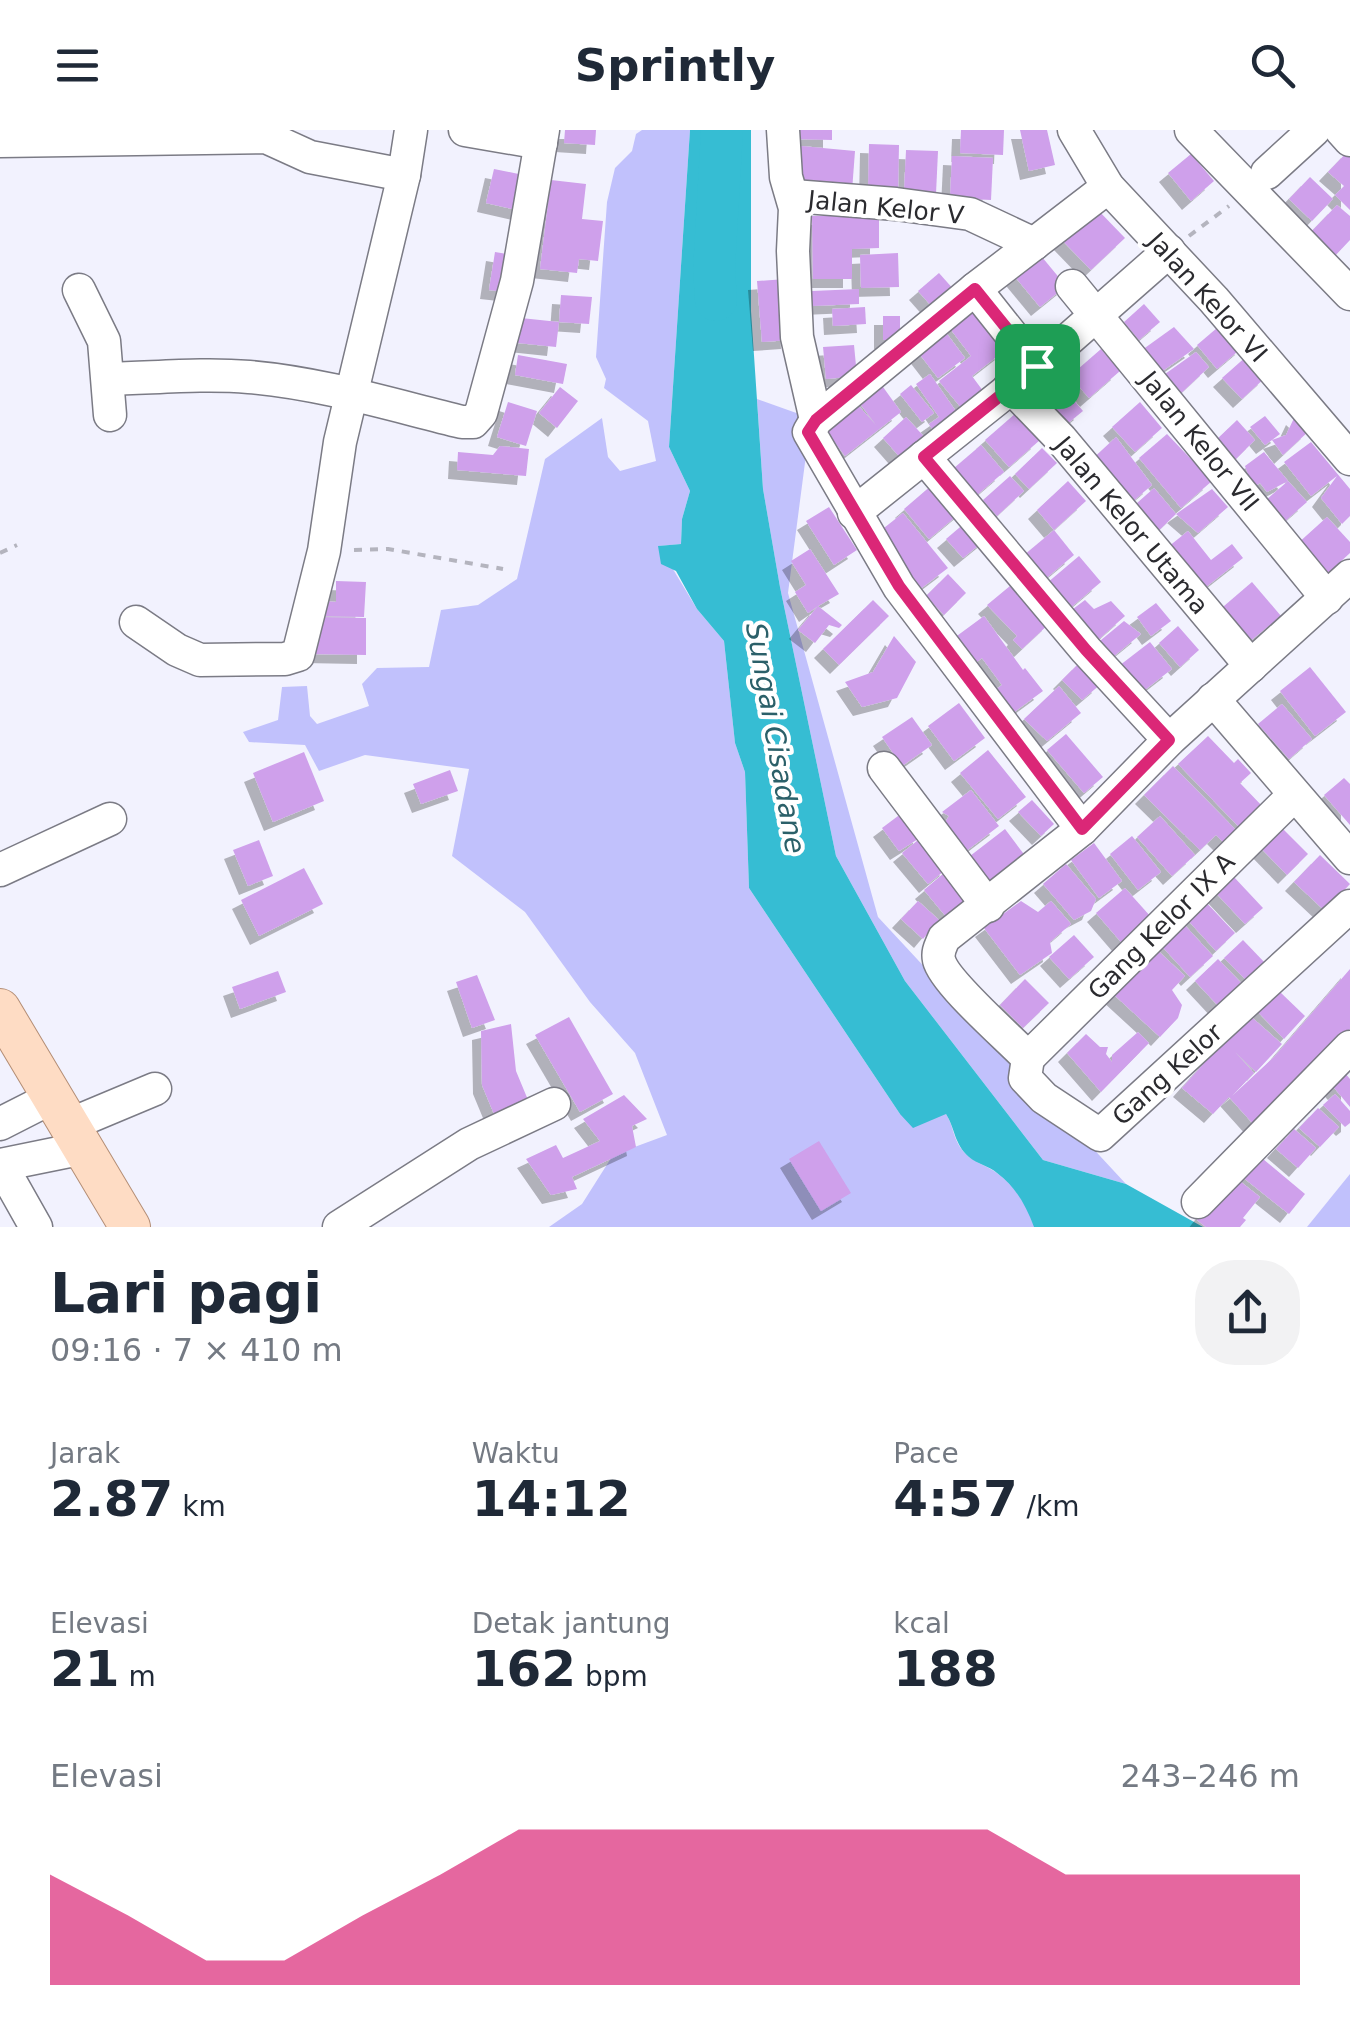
<!DOCTYPE html>
<html lang="id">
<meta charset="utf-8">
<style>
body{margin:0;font-family:"DejaVu Sans",sans-serif;background:#f2f2f3;color:#1f2937;height:100vh;display:flex;flex-direction:column;font-size:38px;white-space:nowrap}
*{box-sizing:border-box;margin:0}
p{font-size:32px;color:#747a83}
.icon{flex:none;width:55px;height:55px;fill:none;stroke:currentColor;stroke-width:2;stroke-linecap:round;stroke-linejoin:round}
.map{position:relative;height:1097px;overflow:hidden}
.sheet{display:flex;flex-direction:column;background:#fff;flex:1}
.sheet>*{flex:none}
.pin{position:absolute;display:grid;place-items:center;width:85px;height:85px;color:#fff;margin:-42px;border-radius:20px;box-shadow:0 5px 15px #0006}
.round{display:grid;place-items:center;flex:none;width:105px;height:105px;border-radius:40px;background:#f2f2f3}
.overview{display:flex;align-items:center;justify-content:space-between;height:170px;padding:0 50px}
h1{font-size:55px;font-weight:700;line-height:75px}
.figures{display:grid;grid-template-columns:repeat(3,1fr);gap:15px;height:170px;padding:10px 50px}
.figures div{display:grid;align-content:center}
.figures b{font-size:50px;font-weight:700}
.figures small{font-size:28px;font-weight:400}
.figures p{font-size:28px}
.chart{height:280px;padding:20px 50px}
.chart p{display:flex;justify-content:space-between}
.chart svg{width:100%;height:180px;margin-top:10px;fill:#db2777;opacity:.7}
header{display:flex;justify-content:space-between;align-items:center;height:130px;padding:0 50px;background:#fff;font-size:45px;font-weight:700}
.map>svg:first-child{display:block}
.green{fill:#c1c1fc}
.water{fill:#36bdd3}
.lines{fill:none;stroke-linecap:round;stroke-linejoin:round}
.river{stroke:#36bdd3;stroke-width:42}
.building{fill:#cfa0eb;filter:url(#shadow)}
.minor-casing{stroke:#7b7b85;stroke-width:35}
.major-casing{stroke:#b48e76;stroke-width:42}
.path{stroke:#b4b4be;stroke-width:4;stroke-dasharray:8 8;stroke-linecap:butt}
.minor{stroke:#fff;stroke-width:32}
.major{stroke:#fedcc4;stroke-width:40}
.route-casing{stroke:#fff;stroke-width:20}
.route{stroke:#db2777;stroke-width:12}
.labels{text-anchor:middle;stroke-width:8;stroke-linejoin:round;paint-order:stroke}
.street-label{font-size:25px;fill:#2b2b2f;stroke:#fff}
.water-label{font-size:28px;font-style:italic;fill:#2b6069;stroke:#fff}
</style>
<header><svg class="icon" aria-label="menu" viewBox="0 0 24 24"><path d="M4 6h16M4 12h16M4 18h16"/></svg>Sprintly<svg class="icon" aria-label="search" viewBox="0 0 24 24"><circle cx="10" cy="10" r="6"/><path d="M15 15l6 6"/></svg></header>
<div class="map">
<svg width="1350" height="1097" viewBox="0 0 1350 1097">
<defs>
<filter id="shadow"><feDropShadow dx="-9" dy="9" stdDeviation="0" flood-color="#0004"/></filter>
</defs>
<rect width="100%" height="100%" fill="#f2f2fe"/>
<g class="green">
<path d="M 642,0 L 690,0 L 669,317 L 690,361 L 682,389 L 681,414 L 659,416 L 697,479 L 724,511 L 735,613 L 745,642 L 749,758 L 900,984 L 946,984 C 955,998 952,1011 967,1025 C 974,1032 985,1035 994,1041 C 1014,1054 1027,1075 1035,1097 L 549,1097 L 582,1074 L 613,1025 L 667,1005 L 635,923 L 590,872 L 525,782 L 452,726 L 469,639 L 365,625 L 319,641 L 305,615 L 249,612 L 243,602 L 278,590 L 282,557 L 307,556 L 310,586 L 317,594 L 369,576 L 362,554 L 377,538 L 429,537 L 441,480 L 478,475 L 517,449 L 545,329 L 602,288 L 608,327 L 620,341 L 656,331 L 648,291 L 604,258 L 606,249 L 596,227 L 607,72 L 615,38 L 632,21 L 636,4 Z"/>
<path d="M 757,269 L 816,290 L 809,302 L 788,463 L 878,787 L 1126,1054 L 1043,1030 L 905,851 L 836,726 L 780,457 L 763,359 Z"/>
<path d="M 1350,1044 L 1350,1097 L 1307,1097 Z"/>
</g>
<path class="water" d="M 690,0 L 751,0 L 751,181 L 763,359 L 780,457 L 836,726 L 905,851 L 1043,1030 L 1126,1054 L 1203,1097 L 1034,1097 C 1026,1076 1016,1057 997,1043 C 989,1036 977,1034 969,1027 C 954,1014 955,998 946,984 L 913,998 L 900,984 L 749,758 L 745,642 L 735,613 L 724,511 L 697,479 L 676,441 L 661,434 L 658,416 L 681,414 L 682,389 L 690,361 L 669,317 Z"/>
<g class="lines">
<path class="river" d="M 716,170 L 714,140 L 722,0"/>
</g>
<g class="building">
<path d="M 565,0 L 596,0 L 595,15 L 564,13 Z"/>
<path d="M 792,0 L 832,0 L 832,10 L 792,9 Z"/>
<path d="M 961,0 L 1004,0 L 1003,25 L 960,23 Z"/>
<path d="M 1020,0 L 1047,0 L 1055,35 L 1029,41 Z"/>
<path d="M 869,14 L 899,15 L 898,62 L 868,62 Z"/>
<path d="M 801,16 L 855,21 L 852,61 L 797,56 Z"/>
<path d="M 1350,19 L 1350,80 L 1335,65 L 1344,56 L 1328,42 Z"/>
<path d="M 906,20 L 938,21 L 936,64 L 904,63 Z"/>
<path d="M 1191,24 L 1214,51 L 1191,71 L 1168,43 Z"/>
<path d="M 952,26 L 993,28 L 991,70 L 950,68 Z"/>
<path d="M 494,39 L 533,47 L 525,82 L 486,73 Z"/>
<path d="M 1310,47 L 1333,69 L 1312,91 L 1289,69 Z"/>
<path d="M 551,50 L 586,54 L 582,89 L 603,91 L 598,131 L 579,129 L 577,143 L 540,139 Z"/>
<path d="M 1337,75 L 1350,86 L 1350,110 L 1334,127 L 1309,104 Z"/>
<path d="M 1095,77 L 1125,108 L 1091,140 L 1061,109 Z"/>
<path d="M 879,85 L 879,118 L 852,119 L 852,149 L 813,149 L 812,86 Z"/>
<path d="M 1037,121 L 1066,156 L 1040,177 L 1011,142 Z"/>
<path d="M 495,122 L 513,125 L 507,162 L 489,160 Z"/>
<path d="M 898,123 L 899,157 L 861,158 L 860,125 Z"/>
<path d="M 939,143 L 955,161 L 934,179 L 918,161 Z"/>
<path d="M 786,149 L 790,210 L 762,212 L 757,151 Z"/>
<path d="M 859,159 L 859,174 L 812,176 L 812,161 Z"/>
<path d="M 561,165 L 592,167 L 589,194 L 559,192 Z"/>
<path d="M 968,174 L 1004,221 L 972,246 L 986,265 L 963,280 L 939,251 L 971,226 L 945,192 Z"/>
<path d="M 1144,174 L 1160,192 L 1139,210 L 1124,192 Z"/>
<path d="M 865,177 L 866,194 L 833,196 L 832,179 Z"/>
<rect x="883" y="186" width="17" height="24"/>
<path d="M 521,188 L 559,192 L 556,217 L 518,213 Z"/>
<path d="M 938,192 L 965,228 L 938,248 L 911,213 Z"/>
<path d="M 1224,192 L 1244,216 L 1217,239 L 1197,215 Z"/>
<path d="M 1174,197 L 1194,219 L 1161,242 L 1142,220 Z"/>
<path d="M 854,215 L 857,246 L 826,249 L 823,217 Z"/>
<path d="M 1101,219 L 1120,241 L 1089,268 L 1070,246 Z"/>
<path d="M 1196,222 L 1209,237 L 1176,268 L 1158,249 Z"/>
<path d="M 518,225 L 567,234 L 563,254 L 515,245 Z"/>
<path d="M 1248,225 L 1267,246 L 1242,269 L 1222,248 Z"/>
<path d="M 930,244 L 962,290 L 937,307 L 929,294 L 939,287 L 916,254 Z"/>
<path d="M 878,250 L 901,282 L 845,326 L 822,295 L 855,272 L 876,295 L 855,267 Z"/>
<path d="M 911,255 L 934,283 L 922,292 L 900,264 Z"/>
<path d="M 1061,255 L 1083,281 L 1061,299 L 1040,273 Z"/>
<path d="M 560,257 L 578,271 L 557,298 L 539,283 Z"/>
<path d="M 508,272 L 537,281 L 526,316 L 497,307 Z"/>
<path d="M 1140,272 L 1162,298 L 1135,322 L 1112,297 Z"/>
<path d="M 1016,283 L 1040,310 L 1009,337 L 985,310 Z"/>
<path d="M 1265,286 L 1280,304 L 1272,310 L 1286,305 L 1295,286 L 1310,300 L 1283,325 L 1272,310 L 1265,315 L 1250,297 Z"/>
<path d="M 906,287 L 929,312 L 905,333 L 883,308 Z"/>
<path d="M 1237,290 L 1255,310 L 1233,332 L 1214,312 Z"/>
<path d="M 1167,304 L 1212,351 L 1181,378 L 1139,328 Z"/>
<path d="M 1116,307 L 1152,355 L 1124,379 L 1088,333 Z"/>
<path d="M 1311,312 L 1350,359 L 1350,386 L 1342,394 L 1321,368 L 1337,346 L 1311,366 L 1284,332 Z"/>
<path d="M 981,315 L 1004,342 L 977,365 L 954,338 Z"/>
<path d="M 500,316 L 529,319 L 526,346 L 457,340 L 458,322 L 493,325 Z"/>
<path d="M 1042,318 L 1057,333 L 1029,359 L 1015,344 Z"/>
<path d="M 1264,322 L 1288,351 L 1267,362 L 1260,353 L 1251,359 L 1238,350 L 1248,344 L 1245,336 Z"/>
<path d="M 1010,346 L 1024,361 L 997,386 L 983,370 Z"/>
<path d="M 940,348 L 966,378 L 929,409 L 904,379 Z"/>
<path d="M 1068,351 L 1086,371 L 1054,400 L 1037,380 Z"/>
<path d="M 1288,351 L 1307,372 L 1276,399 L 1266,370 Z"/>
<path d="M 1154,358 L 1176,384 L 1150,409 L 1128,381 Z"/>
<path d="M 1212,359 L 1228,377 L 1198,403 L 1176,384 Z"/>
<path d="M 829,377 L 857,420 L 834,435 L 806,391 Z"/>
<path d="M 903,383 L 948,438 L 919,460 L 875,405 Z"/>
<path d="M 973,386 L 990,406 L 963,428 L 946,409 Z"/>
<path d="M 1327,387 L 1350,412 L 1350,423 L 1325,446 L 1296,415 Z"/>
<path d="M 1054,400 L 1074,425 L 1044,450 L 1024,425 Z"/>
<path d="M 1188,401 L 1211,430 L 1232,414 L 1243,428 L 1197,464 L 1163,421 Z"/>
<path d="M 810,419 L 839,464 L 818,476 L 842,495 L 839,498 L 829,495 L 815,513 L 798,500 L 818,476 L 808,483 L 795,462 L 806,455 L 791,431 Z"/>
<path d="M 1079,426 L 1101,452 L 1069,479 L 1047,453 Z"/>
<path d="M 948,444 L 966,463 L 944,485 L 926,466 Z"/>
<path d="M 336,451 L 366,452 L 364,487 L 320,486 L 321,471 L 336,472 Z"/>
<path d="M 1016,451 L 1051,492 L 1022,519 L 1013,510 L 1017,506 L 987,475 Z"/>
<path d="M 1252,452 L 1281,486 L 1244,516 L 1217,482 Z"/>
<path d="M 873,470 L 889,486 L 839,535 L 823,519 Z"/>
<path d="M 1085,470 L 1094,479 L 1111,471 L 1125,486 L 1099,509 L 1073,479 Z"/>
<path d="M 1156,473 L 1171,491 L 1151,506 L 1137,487 Z"/>
<path d="M 984,486 L 1023,540 L 1025,538 L 1043,561 L 1013,583 L 995,560 L 1002,555 L 982,528 L 970,537 L 950,511 Z"/>
<path d="M 314,487 L 366,488 L 366,525 L 313,524 Z"/>
<path d="M 1124,491 L 1141,504 L 1108,531 L 1095,515 Z"/>
<path d="M 1178,496 L 1199,520 L 1180,537 L 1159,513 Z"/>
<path d="M 894,506 L 916,532 L 897,568 L 862,577 L 845,552 L 873,542 Z"/>
<path d="M 1150,512 L 1172,539 L 1137,566 L 1115,539 Z"/>
<path d="M 1081,531 L 1101,554 L 1082,570 L 1062,550 Z"/>
<path d="M 1310,537 L 1346,582 L 1315,606 L 1280,561 Z"/>
<path d="M 1059,556 L 1081,583 L 1047,611 L 1024,589 Z"/>
<path d="M 959,573 L 985,608 L 954,631 L 928,596 Z"/>
<path d="M 1282,574 L 1312,609 L 1289,629 L 1258,594 Z"/>
<path d="M 912,587 L 932,615 L 902,636 L 882,607 Z"/>
<path d="M 1066,604 L 1103,647 L 1084,663 L 1047,620 Z"/>
<path d="M 1208,606 L 1234,633 L 1238,629 L 1251,643 L 1240,653 L 1264,678 L 1241,699 L 1178,634 Z"/>
<path d="M 988,620 L 1026,667 L 998,689 L 960,643 Z"/>
<path d="M 304,622 L 324,671 L 273,692 L 253,643 Z"/>
<path d="M 1173,636 L 1237,701 L 1225,714 L 1216,705 L 1200,720 L 1144,665 Z"/>
<path d="M 450,640 L 458,661 L 421,674 L 413,654 Z"/>
<path d="M 1344,648 L 1350,654 L 1350,695 L 1324,665 Z"/>
<path d="M 971,660 L 999,696 L 961,725 L 941,699 L 949,686 L 942,682 Z"/>
<path d="M 1032,670 L 1054,694 L 1041,706 L 1018,682 Z"/>
<path d="M 906,680 L 923,706 L 899,721 L 882,698 Z"/>
<path d="M 1160,686 L 1195,725 L 1172,746 L 1137,707 Z"/>
<path d="M 1276,692 L 1308,724 L 1287,745 L 1255,712 Z"/>
<path d="M 1005,699 L 1026,727 L 992,754 L 970,726 Z"/>
<path d="M 923,706 L 949,737 L 928,754 L 902,723 Z"/>
<path d="M 1132,706 L 1161,742 L 1138,760 L 1110,724 Z"/>
<path d="M 259,710 L 273,746 L 248,756 L 233,720 Z"/>
<path d="M 1094,713 L 1122,751 L 1099,768 L 1071,730 Z"/>
<path d="M 1320,725 L 1350,754 L 1325,781 L 1294,752 Z"/>
<path d="M 1066,734 L 1096,769 L 1091,781 L 1074,790 L 1043,754 Z"/>
<path d="M 951,737 L 976,766 L 948,789 L 924,760 Z"/>
<path d="M 304,738 L 323,774 L 259,806 L 241,770 Z"/>
<path d="M 1233,746 L 1263,778 L 1245,794 L 1215,762 Z"/>
<path d="M 1125,758 L 1151,787 L 1121,812 L 1096,783 Z"/>
<path d="M 1203,769 L 1235,803 L 1216,821 L 1184,786 Z"/>
<path d="M 918,771 L 939,790 L 923,809 L 901,789 Z"/>
<path d="M 1021,771 L 1038,782 L 1051,771 L 1071,794 L 1050,812 L 1052,823 L 1020,845 L 984,798 Z"/>
<path d="M 1180,790 L 1213,826 L 1190,847 L 1157,811 Z"/>
<path d="M 1074,805 L 1094,827 L 1069,849 L 1049,827 Z"/>
<path d="M 1243,810 L 1267,835 L 1249,853 L 1224,828 Z"/>
<path d="M 1154,817 L 1185,846 L 1172,860 L 1182,875 L 1178,888 L 1160,907 L 1111,862 Z"/>
<path d="M 1218,829 L 1246,858 L 1222,880 L 1195,851 Z"/>
<path d="M 1350,839 L 1350,899 L 1255,996 L 1229,967 L 1213,984 L 1182,958 L 1248,884 L 1282,914 L 1256,942 L 1235,922 L 1254,943 L 1232,966 L 1275,926 Z"/>
<path d="M 278,841 L 286,862 L 240,879 L 232,857 Z"/>
<path d="M 477,845 L 495,890 L 472,898 L 456,852 Z"/>
<path d="M 1025,849 L 1049,873 L 1023,898 L 1000,875 Z"/>
<path d="M 1279,861 L 1305,886 L 1284,909 L 1257,881 Z"/>
<path d="M 569,887 L 613,964 L 580,982 L 535,905 Z"/>
<path d="M 511,894 L 516,941 L 533,982 L 499,996 L 482,955 L 481,901 Z"/>
<path d="M 1138,902 L 1149,913 L 1101,962 L 1067,923 L 1086,904 L 1100,917 L 1108,917 L 1106,924 L 1112,932 L 1112,925 Z"/>
<path d="M 1344,942 L 1350,949 L 1350,977 L 1331,954 Z"/>
<path d="M 1335,964 L 1350,981 L 1350,993 L 1345,997 L 1323,975 Z"/>
<path d="M 624,965 L 647,989 L 632,996 L 636,1017 L 572,1047 L 577,1059 L 551,1065 L 526,1029 L 556,1015 L 563,1028 L 600,1011 L 583,989 Z"/>
<path d="M 1318,978 L 1339,997 L 1320,1017 L 1299,998 Z"/>
<path d="M 1294,999 L 1316,1018 L 1298,1038 L 1276,1019 Z"/>
<path d="M 819,1011 L 851,1063 L 821,1081 L 789,1029 Z"/>
<path d="M 1257,1024 L 1305,1064 L 1289,1084 L 1240,1045 Z"/>
<path d="M 1232,1045 L 1260,1067 L 1243,1088 L 1246,1090 L 1240,1097 L 1206,1097 L 1197,1090 Z"/>
</g>
<g class="lines">
<g class="minor-casing">
<g id="minor">
<path d="M 465,0 L 541,13"/>
<path d="M 783,0 L 786,47 L 795,78 L 793,121 L 797,207 L 816,290"/>
<path d="M 1074,0 L 1108,57 L 1214,170 L 1350,329"/>
<path d="M 1191,0 L 1350,164"/>
<path d="M 1341,0 L 1350,10"/>
<path d="M 0,11 L 266,7 L 310,27 L 404,45"/>
<path d="M 1267,43 L 1314,0"/>
<path d="M 793,66 L 896,74 L 970,84 L 1034,114"/>
<path d="M 1072,156 L 1327,468"/>
<path d="M 975,159 L 1037,237"/>
<path d="M 79,160 L 104,211 L 110,285"/>
<path d="M 108,249 C 155,248 202,243 249,247 C 321,253 392,275 462,292 L 473,292 L 481,283 L 517,151 L 543,0"/>
<path d="M 1010,256 L 1061,309 L 1251,536"/>
<path d="M 924,327 L 1086,520 L 1169,610"/>
<path d="M 854,383 L 1037,237 L 1169,121"/>
<path d="M 1350,446 L 1169,610 L 1082,699 L 944,808 C 941,816 937,821 939,830 C 944,852 1009,908 1028,928 L 1025,948 L 1044,968 L 1100,1005 L 1350,776"/>
<path d="M 136,492 L 177,520 L 200,530 L 285,529 L 298,525 L 324,421 L 340,312 L 404,45 L 411,0"/>
<path d="M 1213,569 L 1350,728"/>
<path d="M 884,638 L 988,776"/>
<path d="M 1082,699 L 899,457 L 809,302 L 816,290 L 975,159 L 1108,57"/>
<path d="M 0,740 L 110,689"/>
<path d="M 1028,928 L 1294,665"/>
<path d="M 0,994 L 51,968"/>
<path d="M 69,995 L 155,959"/>
<path d="M 0,1035 L 84,1018"/>
<path d="M 1,1035 L 36,1097"/>
<path d="M 1198,1072 L 1350,917"/>
<path d="M 339,1097 L 469,1014 L 554,974"/>
</g>
</g>
<g class="major-casing">
<path id="major" d="M 0,879 L 130,1097"/>
</g>
<g class="path">
<path d="M 1189,106 L 1229,76"/>
<path d="M 354,420 L 388,419 L 503,439"/>
<path d="M 0,423 L 17,415"/>
</g>
<use href="#minor" class="minor"/>
<use href="#major" class="major"/>
</g>
<g class="lines">
<g class="route-casing">
<path id="route" d="M 975,159 L 1037,236 L 924,327 L 1086,520 L 1169,610 L 1082,699 L 899,456 L 808,302 L 816,290 Z"/>
</g>
<use href="#route" class="route"/>
</g>
<g class="labels">
<g class="street-label">
<text transform="translate(886 77) rotate(6)" y="9">Jalan Kelor V</text>
<text transform="translate(1208 167) rotate(48)" y="9">Jalan Kelor VI</text>
<text transform="translate(1200 311) rotate(51)" y="9">Jalan Kelor VII</text>
<text transform="translate(1132 395) rotate(50)" y="9">Jalan Kelor Utama</text>
<text transform="translate(1161 796) rotate(-45)" y="9">Gang Kelor IX A</text>
<text transform="translate(1167 944) rotate(-42)" y="9">Gang Kelor</text>
</g>
<g class="water-label">
<text transform="translate(776 608) rotate(80)" y="10">Sungai Cisadane</text>
</g>
</g>
</svg>
<div class="pin" style="left:1037px;top:236px;background:#1e9e55"><svg class="icon" aria-label="arrive" viewBox="0 0 24 24"><path d="M6 21V4h12l-3 4 3 4H6"/></svg></div>
</div>
<section class="sheet">
<div class="overview"><div><h1>Lari pagi</h1><p>09:16 · 7 × 410 m</p></div><a class="round"><svg class="icon" aria-label="share" viewBox="0 0 24 24"><path d="M12 15V3M7 8l5-5 5 5M5 13v7h14v-7"/></svg></a></div>
<div class="figures">
<div><p>Jarak</p><b>2.87<small> km</small></b></div>
<div><p>Waktu</p><b>14:12</b></div>
<div><p>Pace</p><b>4:57<small> /km</small></b></div>
</div>
<div class="figures">
<div><p>Elevasi</p><b>21<small> m</small></b></div>
<div><p>Detak jantung</p><b>162<small> bpm</small></b></div>
<div><p>kcal</p><b>188</b></div>
</div>
<div class="chart"><p><span>Elevasi</span>243–246 m</p>
<svg viewBox="0 0 160 44" preserveAspectRatio="none"><path d="M0 44V17L10 27L20 38L30 38L40 27L50 17L60 6L70 6L80 6L90 6L100 6L110 6L120 6L130 17L140 17L150 17L160 17V44z"/></svg>
</div>
</section>
